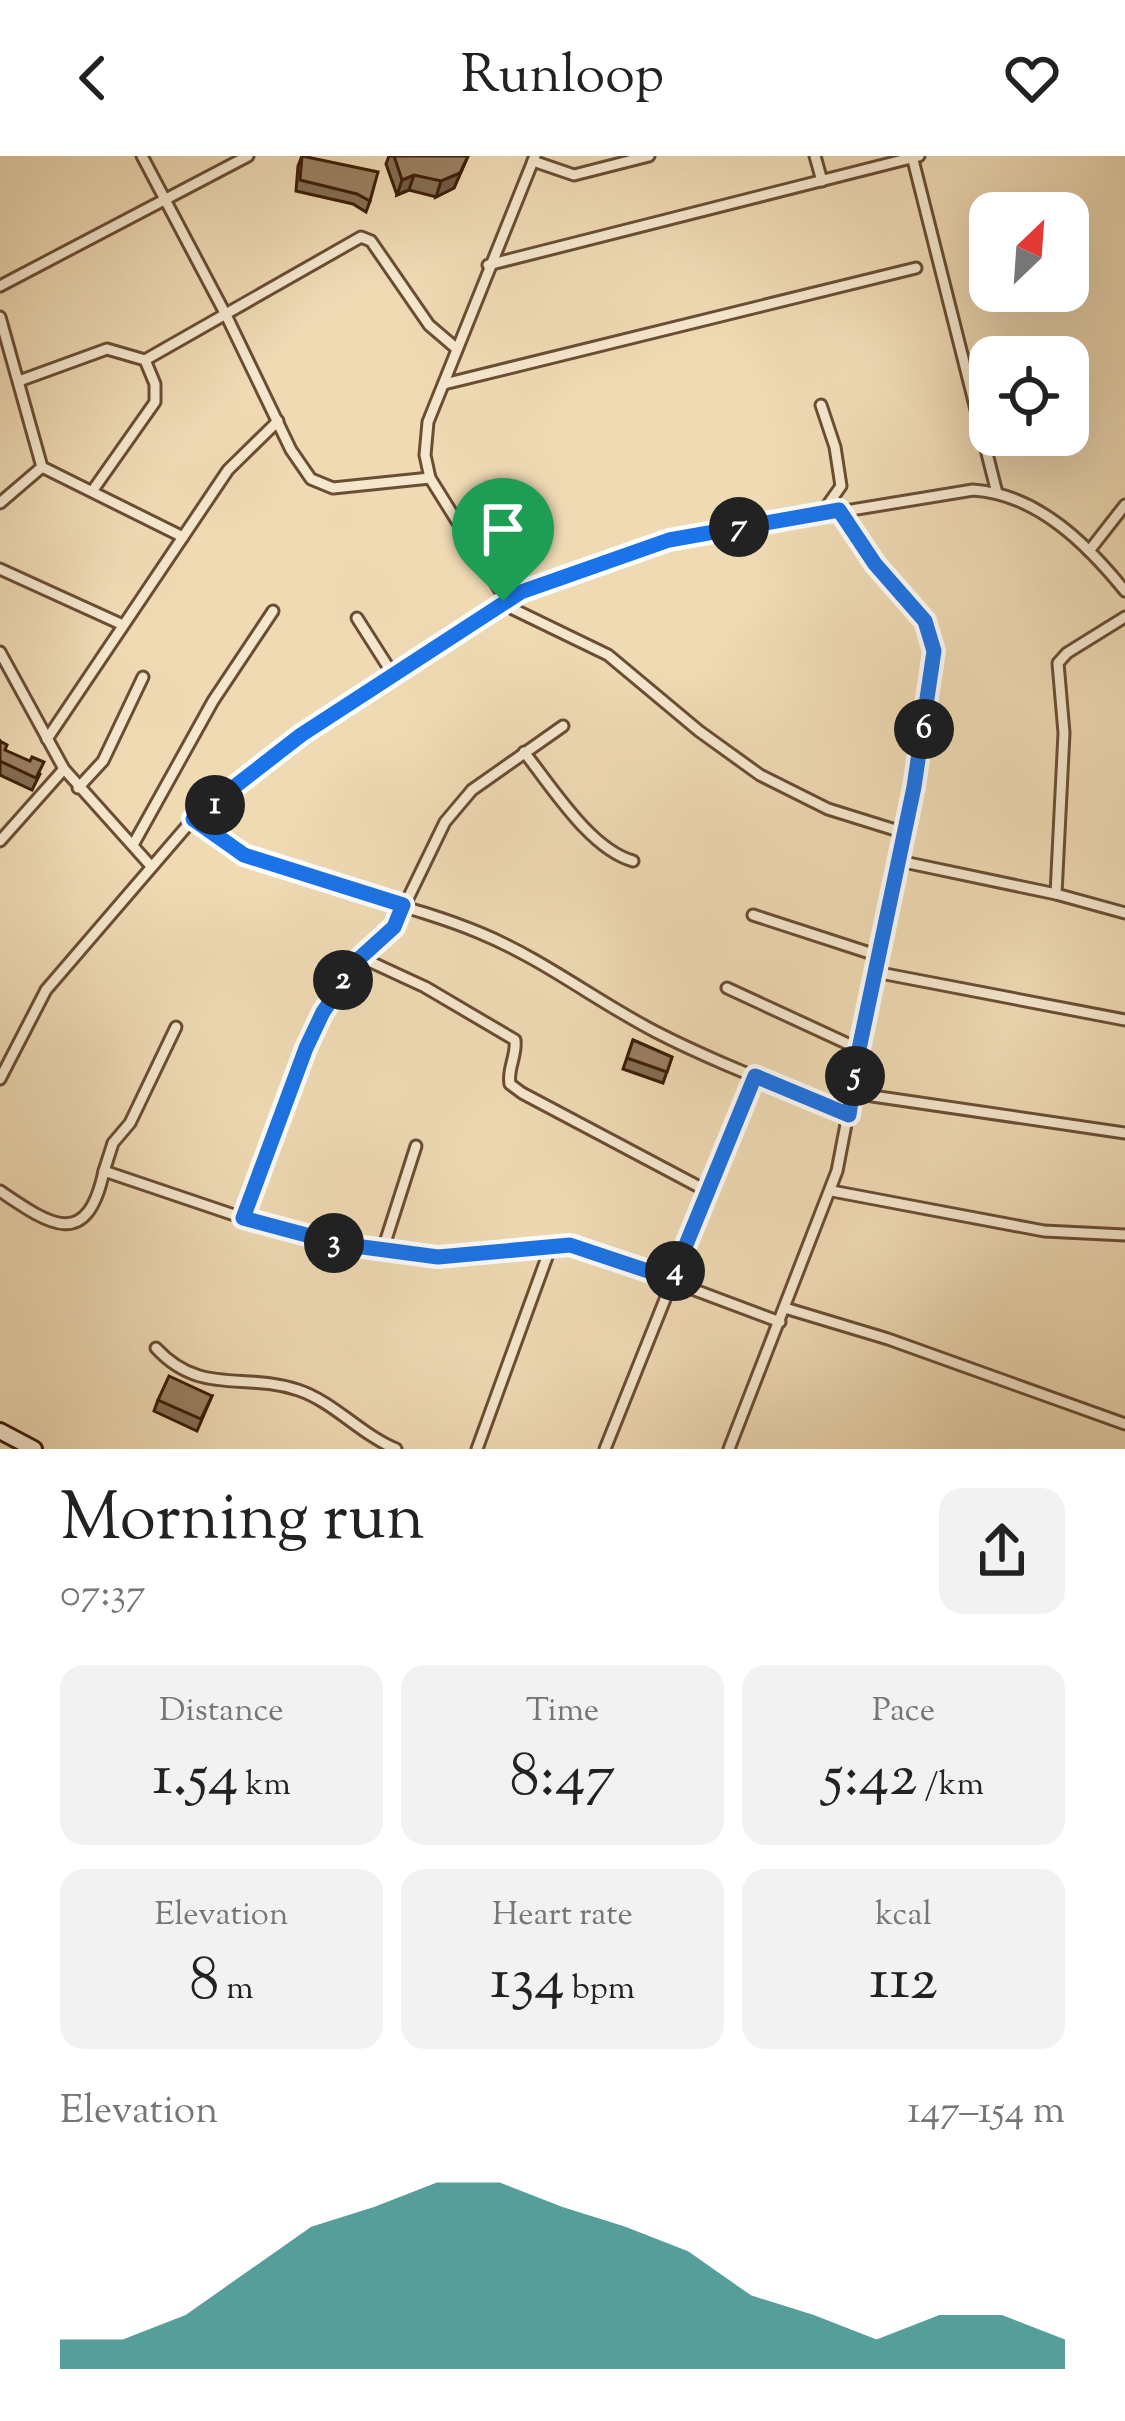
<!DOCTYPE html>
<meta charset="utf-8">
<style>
body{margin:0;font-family:"Sorts Mill Goudy",serif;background:#f2f2f2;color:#222;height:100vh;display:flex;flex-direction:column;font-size:45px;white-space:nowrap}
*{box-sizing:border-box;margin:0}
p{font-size:39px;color:#767676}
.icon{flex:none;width:66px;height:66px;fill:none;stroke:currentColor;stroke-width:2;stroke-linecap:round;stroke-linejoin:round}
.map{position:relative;height:1293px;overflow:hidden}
.panel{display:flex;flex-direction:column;background:#fff;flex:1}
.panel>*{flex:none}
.needle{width:78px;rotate:25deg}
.fabs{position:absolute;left:969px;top:36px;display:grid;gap:24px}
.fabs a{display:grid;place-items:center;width:120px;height:120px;border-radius:24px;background:#fff;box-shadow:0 12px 48px #0002;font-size:60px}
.pin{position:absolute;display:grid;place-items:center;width:102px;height:102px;color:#fff;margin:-123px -51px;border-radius:50% 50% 50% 0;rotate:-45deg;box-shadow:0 0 12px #0007}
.pin .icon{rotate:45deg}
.km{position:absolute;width:60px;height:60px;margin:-30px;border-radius:50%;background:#222;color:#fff;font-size:33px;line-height:60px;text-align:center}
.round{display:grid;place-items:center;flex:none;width:126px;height:126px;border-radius:24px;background:#f2f2f2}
.head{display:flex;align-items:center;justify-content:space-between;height:204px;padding:0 60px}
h1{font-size:66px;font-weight:600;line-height:90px}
.stats{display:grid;grid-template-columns:repeat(3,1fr);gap:18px;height:204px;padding:12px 60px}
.stats div{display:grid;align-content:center;border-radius:24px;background:#f2f2f2;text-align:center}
.stats b{font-size:60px;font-weight:600}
.stats small{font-size:33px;font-weight:400}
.stats p{font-size:33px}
.chart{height:336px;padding:24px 60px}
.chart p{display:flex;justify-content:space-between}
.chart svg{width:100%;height:216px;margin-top:12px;fill:#0f766e;opacity:.7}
header{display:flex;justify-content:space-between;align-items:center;height:156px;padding:0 60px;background:#fff;font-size:54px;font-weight:600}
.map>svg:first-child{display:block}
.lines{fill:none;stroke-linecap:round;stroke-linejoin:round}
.street-casing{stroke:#6a4d33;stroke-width:15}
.secondary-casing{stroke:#3e1e08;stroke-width:20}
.street{stroke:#f5e7ce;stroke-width:9}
.secondary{stroke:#f5e7ce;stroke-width:14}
.wall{fill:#846e53;stroke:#3e1e08;stroke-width:3}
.shaded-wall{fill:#6c5a44;stroke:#3e1e08;stroke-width:3}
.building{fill:#9a8061;stroke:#3e1e08;stroke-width:3}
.route-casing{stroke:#fff;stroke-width:24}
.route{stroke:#1a73e8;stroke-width:15}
</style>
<header><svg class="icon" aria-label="back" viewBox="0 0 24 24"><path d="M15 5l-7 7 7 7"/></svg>Runloop<svg class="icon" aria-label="heart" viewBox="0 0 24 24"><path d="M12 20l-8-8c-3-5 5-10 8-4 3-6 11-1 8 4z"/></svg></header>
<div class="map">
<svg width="1125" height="1293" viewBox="0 0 1125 1293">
<rect width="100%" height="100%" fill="#efdab4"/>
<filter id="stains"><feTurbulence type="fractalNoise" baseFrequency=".00167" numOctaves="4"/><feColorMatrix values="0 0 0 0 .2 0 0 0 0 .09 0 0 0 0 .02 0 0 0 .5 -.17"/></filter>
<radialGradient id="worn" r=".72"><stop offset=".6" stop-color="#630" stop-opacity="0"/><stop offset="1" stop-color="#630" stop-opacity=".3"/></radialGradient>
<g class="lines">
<g class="street-casing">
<g id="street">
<path d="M 142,0 L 226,159 L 291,294 L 311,323 L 333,332 L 430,322"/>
<path d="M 535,0 L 428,266 L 425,299 L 430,322 L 511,452 L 608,499 L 699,575 L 760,619 L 828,653 L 905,677"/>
<path d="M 815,0 L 822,25"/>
<path d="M 912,0 L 997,337"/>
<path d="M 533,5 L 574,19 L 649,0"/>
<path d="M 488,109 L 919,0"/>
<path d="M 0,130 L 248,0"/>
<path d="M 0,161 L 42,311 L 183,381"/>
<path d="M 145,204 L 361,81 L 371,85 L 429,169 L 457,193"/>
<path d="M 19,225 L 107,193 L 145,204 L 155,228 L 155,246 L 93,334"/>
<path d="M 444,228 L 916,112"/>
<path d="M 821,249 L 835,291 L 841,330 L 822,357"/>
<path d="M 0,347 L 42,311"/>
<path d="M 1089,395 L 1125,349"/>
<path d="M 0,413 L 123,469"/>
<path d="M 357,462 L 392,517"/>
<path d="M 0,496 L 64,613 L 150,709"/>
<path d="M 47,583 L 228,314 L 278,265"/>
<path d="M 524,596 C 552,631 590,693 633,705"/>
<path d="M 78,632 L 103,605 L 143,521"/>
<path d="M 193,663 C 275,729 385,737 480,777 C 543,803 596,845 656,876 C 718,908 785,932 849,959"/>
<path d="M 0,685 L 64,613"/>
<path d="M 133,689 L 213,545 L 273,455"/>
<path d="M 899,705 L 1056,738 L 1125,757"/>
<path d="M 1056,738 L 1064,577 L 1058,507 L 1067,497 L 1125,461"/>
<path d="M 753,759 L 879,800"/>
<path d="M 360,801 L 425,831 L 515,884 C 517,900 507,913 510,928 L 522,937 L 707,1035"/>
<path d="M 875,816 L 1125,864"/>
<path d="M 727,832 L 859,893"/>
<path d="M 0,923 L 46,834 L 193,663 L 301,579 L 503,445 L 669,384 L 973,334 C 1037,338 1087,388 1125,435"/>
<path d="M 852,937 L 1125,977"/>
<path d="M 104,1015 L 113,987 L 130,967 L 176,871"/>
<path d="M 0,1035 C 51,1070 87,1094 104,1015 L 243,1062 L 382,1096 L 438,1101 L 580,1091 L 780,1166"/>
<path d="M 832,1035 L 1044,1075 L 1125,1079"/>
<path d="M 243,1062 L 306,892 L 323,856 L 360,801 L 397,765 L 445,666 L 472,634 L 563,570"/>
<path d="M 382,1096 L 416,990"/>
<path d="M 785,1152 L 888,1183 L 1125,1268"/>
<path d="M 156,1192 C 200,1240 244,1216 298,1234 C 334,1246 360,1278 396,1293"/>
<path d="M 477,1293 L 551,1090"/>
<path d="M 605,1293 L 755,919"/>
<path d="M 729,1293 L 837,1015 L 933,516 L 933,481 L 925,465 L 876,408 L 839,354"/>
</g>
</g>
<g class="secondary-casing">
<path id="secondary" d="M 0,1275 L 34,1293"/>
</g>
<use href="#street" class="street"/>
<use href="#secondary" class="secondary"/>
</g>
<g class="wall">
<path d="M 302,0 L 370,45 L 366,56 L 353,48 L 296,35 L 298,10 Z"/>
<path d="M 389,0 L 468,0 L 454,32 L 436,41 L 409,34 L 397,39 L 386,8 Z"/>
<path d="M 0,585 L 5,594 L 40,618 L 32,634 L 0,619 Z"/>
<path d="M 633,884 L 672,901 L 663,927 L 623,913 Z"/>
<path d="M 212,1240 L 197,1275 L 154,1255 L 158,1244 Z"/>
</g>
<g class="shaded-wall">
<path d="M 468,0 L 454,32 L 436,41 L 441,25 Z"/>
<path d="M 414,19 L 409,34 L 397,39 L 402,24 Z"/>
</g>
<g class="building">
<path d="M 302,0 L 378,16 L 370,45 L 357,38 L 300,24 Z"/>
<path d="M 394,0 L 468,0 L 460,17 L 441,25 L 414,19 L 402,24 Z"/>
<path d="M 0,585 L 7,589 L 5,594 L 30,605 L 32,601 L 44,606 L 36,622 L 0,605 Z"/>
<path d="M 633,884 L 672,901 L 667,916 L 627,902 Z"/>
<path d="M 169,1220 L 212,1240 L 201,1263 L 158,1244 Z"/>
</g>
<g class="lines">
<g class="route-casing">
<path id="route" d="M 839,354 L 875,408 L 925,465 L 934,495 L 914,631 L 859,893 L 849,959 L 755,920 L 672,1123 L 570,1089 L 438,1101 L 340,1088 L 243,1062 L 306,892 L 323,856 L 361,801 L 394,771 L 403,749 L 244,699 L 193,663 L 301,579 L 521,436 L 669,384 Z"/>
</g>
<use href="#route" class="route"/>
</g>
<rect width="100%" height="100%" filter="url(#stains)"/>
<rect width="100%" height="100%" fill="url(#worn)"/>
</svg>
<div class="fabs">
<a><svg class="needle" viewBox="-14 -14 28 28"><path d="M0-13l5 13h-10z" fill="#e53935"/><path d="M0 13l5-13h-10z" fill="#767676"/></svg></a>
<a><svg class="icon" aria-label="locate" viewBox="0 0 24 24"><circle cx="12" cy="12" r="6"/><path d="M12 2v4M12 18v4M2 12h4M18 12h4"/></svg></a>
</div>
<div class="pin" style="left:503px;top:445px;background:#1e9e55"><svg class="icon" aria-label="arrive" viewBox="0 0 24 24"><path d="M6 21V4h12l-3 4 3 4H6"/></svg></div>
<b class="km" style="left:215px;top:649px">1</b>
<b class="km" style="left:343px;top:824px">2</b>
<b class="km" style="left:334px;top:1087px">3</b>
<b class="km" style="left:675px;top:1115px">4</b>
<b class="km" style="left:855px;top:920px">5</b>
<b class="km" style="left:924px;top:573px">6</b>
<b class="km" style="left:739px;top:371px">7</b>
</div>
<section class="panel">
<div class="head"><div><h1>Morning run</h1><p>07:37</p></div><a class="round"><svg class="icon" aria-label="share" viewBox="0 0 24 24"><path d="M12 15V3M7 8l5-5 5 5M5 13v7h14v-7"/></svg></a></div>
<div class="stats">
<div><p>Distance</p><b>1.54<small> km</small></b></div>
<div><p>Time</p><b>8:47</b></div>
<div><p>Pace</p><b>5:42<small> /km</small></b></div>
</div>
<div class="stats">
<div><p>Elevation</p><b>8<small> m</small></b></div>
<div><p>Heart rate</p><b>134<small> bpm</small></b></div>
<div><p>kcal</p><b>112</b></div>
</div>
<div class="chart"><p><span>Elevation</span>147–154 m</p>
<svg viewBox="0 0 160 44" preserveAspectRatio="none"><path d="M0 44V38L10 38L20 33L30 24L40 15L50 11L60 6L70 6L80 11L90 15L100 20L110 29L120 33L130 38L140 33L150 33L160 38V44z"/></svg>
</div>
</section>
